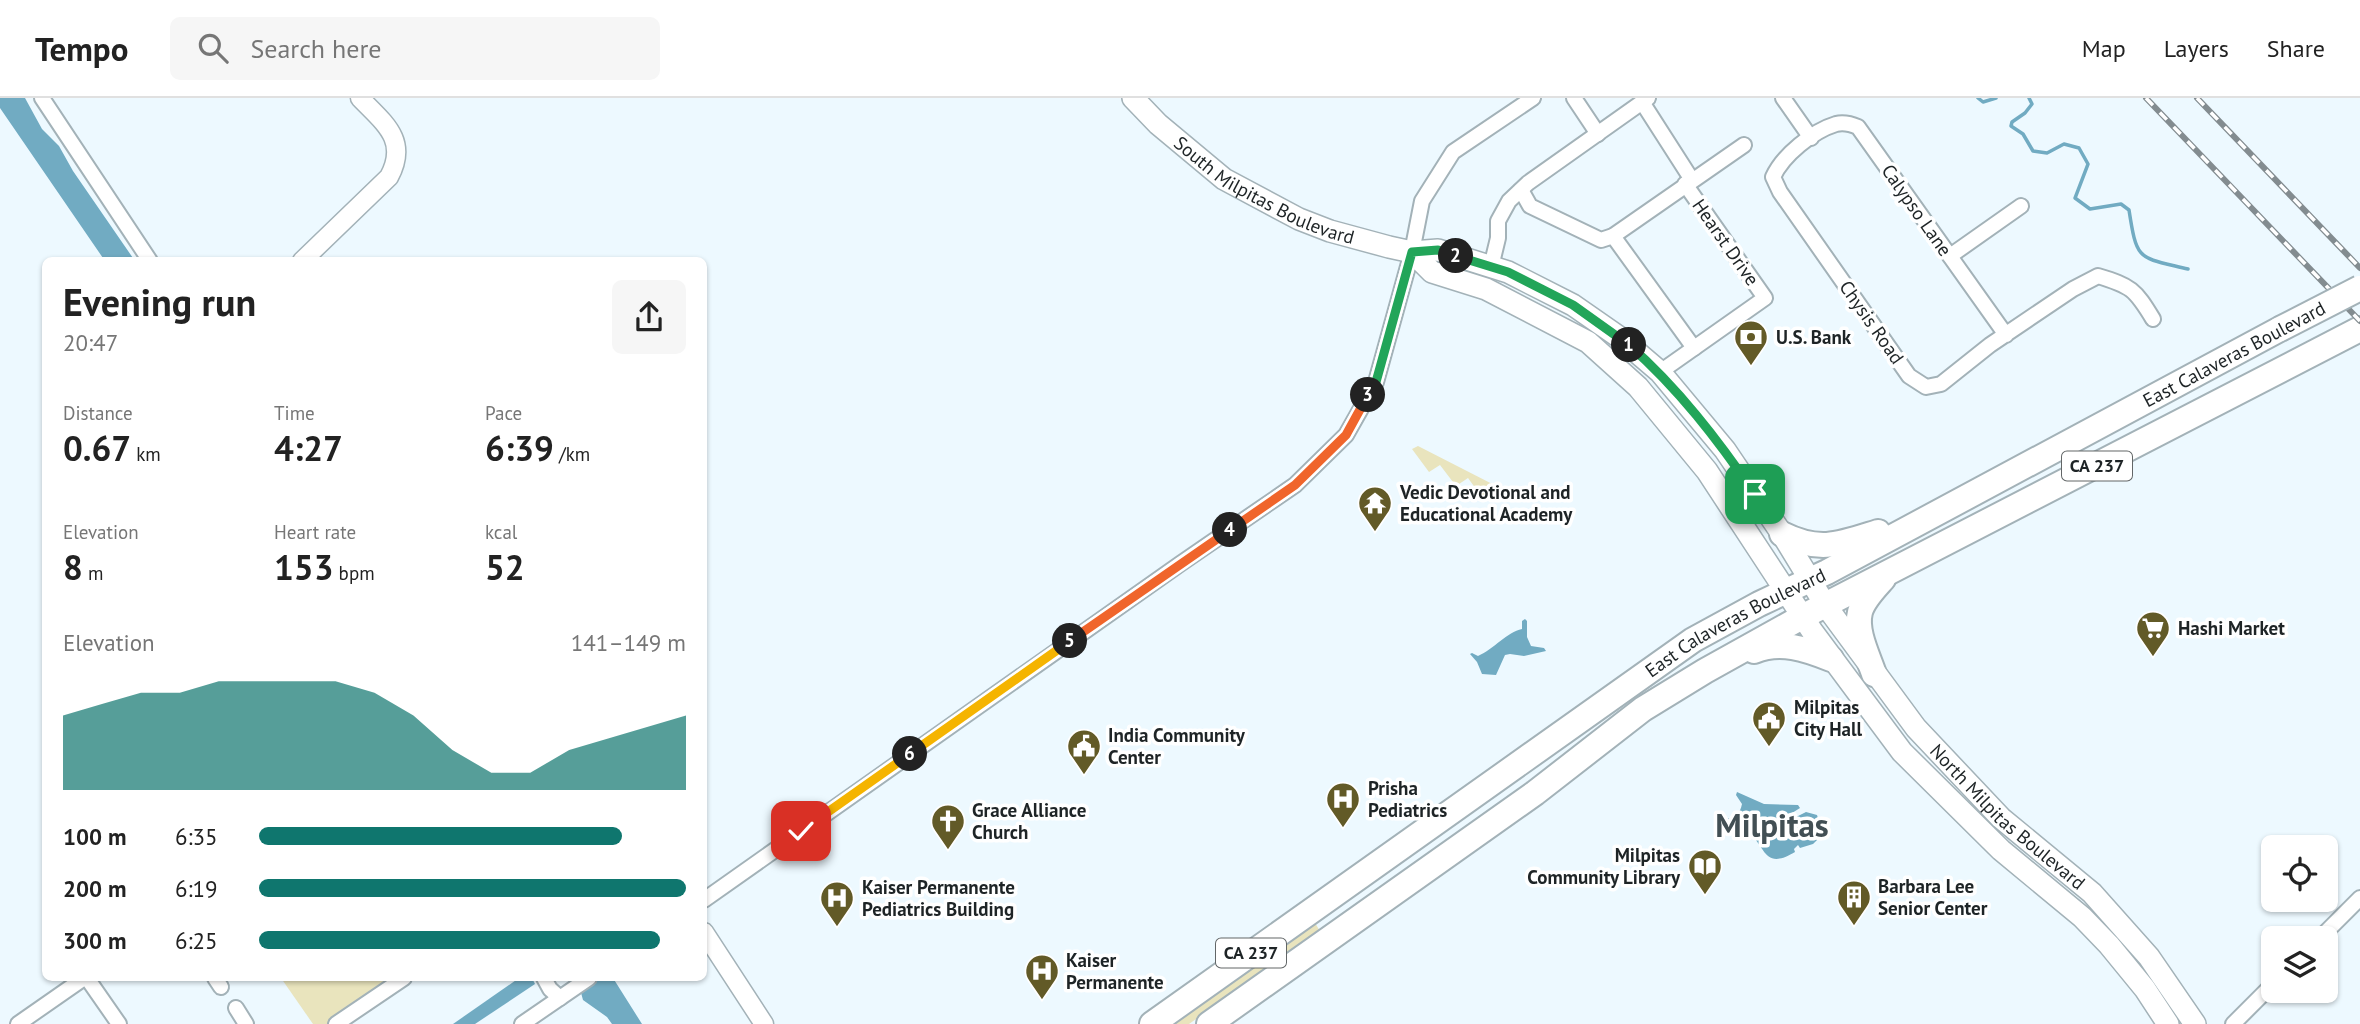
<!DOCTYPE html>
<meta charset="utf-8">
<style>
body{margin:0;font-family:"PT Sans",sans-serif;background:#f6f6f6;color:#222;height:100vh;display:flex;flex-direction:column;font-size:26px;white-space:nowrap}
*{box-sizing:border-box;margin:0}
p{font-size:23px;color:#767676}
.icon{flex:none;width:38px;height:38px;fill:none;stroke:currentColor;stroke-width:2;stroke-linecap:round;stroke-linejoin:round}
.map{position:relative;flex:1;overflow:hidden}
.drawer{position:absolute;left:42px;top:159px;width:665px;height:724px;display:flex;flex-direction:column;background:#fff;border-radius:10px;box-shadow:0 2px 5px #0004}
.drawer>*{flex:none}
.controls{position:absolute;left:2261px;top:737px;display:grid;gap:14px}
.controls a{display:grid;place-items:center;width:77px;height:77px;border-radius:10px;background:#fff;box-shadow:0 2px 5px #0004;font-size:35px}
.pin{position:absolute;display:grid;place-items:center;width:60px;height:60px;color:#fff;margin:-30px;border-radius:14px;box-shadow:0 4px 10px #0006}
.km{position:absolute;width:35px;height:35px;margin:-18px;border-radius:50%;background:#222;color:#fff;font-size:19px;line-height:35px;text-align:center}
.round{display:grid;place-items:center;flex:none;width:74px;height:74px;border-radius:10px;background:#f6f6f6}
.summary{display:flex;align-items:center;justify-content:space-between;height:119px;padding:0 21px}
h1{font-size:38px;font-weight:800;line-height:52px}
.metrics{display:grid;grid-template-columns:repeat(3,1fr);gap:10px;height:119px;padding:7px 21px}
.metrics div{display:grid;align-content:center}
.metrics b{font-size:35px;font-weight:800}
.metrics small{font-size:19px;font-weight:400}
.metrics p{font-size:19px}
.chart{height:196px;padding:14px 21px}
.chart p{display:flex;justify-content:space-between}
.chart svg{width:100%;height:126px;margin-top:7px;fill:#0f766e;opacity:.7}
ul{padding:0 21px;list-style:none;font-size:23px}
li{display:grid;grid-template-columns:112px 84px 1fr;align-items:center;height:52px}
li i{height:18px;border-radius:9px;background:#0f766e}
header{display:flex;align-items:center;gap:42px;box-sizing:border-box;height:98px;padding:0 35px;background:#fff;border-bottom:2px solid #e0e0e0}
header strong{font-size:33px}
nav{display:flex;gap:38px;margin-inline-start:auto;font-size:24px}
.search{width:490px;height:63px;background:#f6f6f6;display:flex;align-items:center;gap:18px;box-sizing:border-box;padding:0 24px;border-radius:10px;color:#767676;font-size:26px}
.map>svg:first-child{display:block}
.green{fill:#e9e4bd}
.water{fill:#71abc2}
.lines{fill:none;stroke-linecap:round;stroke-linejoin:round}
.stream{stroke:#71abc2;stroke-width:3.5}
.minor-casing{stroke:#a3b2b8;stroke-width:18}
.tertiary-casing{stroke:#a3b2b8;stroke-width:21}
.secondary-casing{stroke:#a3b2b8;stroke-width:24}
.trunk-casing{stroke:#a3b2b8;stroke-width:28}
.minor{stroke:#fff;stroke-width:14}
.tertiary{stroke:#fff;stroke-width:18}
.secondary{stroke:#fff;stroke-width:21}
.trunk{stroke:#fff;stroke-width:24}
.rail-casing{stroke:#838c90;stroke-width:6}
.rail{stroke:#fff;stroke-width:3.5;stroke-dasharray:10;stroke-linecap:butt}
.trunk-bridge-casing{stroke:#a3b2b8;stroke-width:28;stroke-linecap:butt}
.trunk-bridge{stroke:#fff;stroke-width:24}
.split-1-casing{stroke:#fff;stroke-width:14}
.split-2-casing{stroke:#fff;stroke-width:14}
.split-3-casing{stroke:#fff;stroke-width:14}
.split-4-casing{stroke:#fff;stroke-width:14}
.split-5-casing{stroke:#fff;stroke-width:14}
.split-6-casing{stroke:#fff;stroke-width:14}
.split-7-casing{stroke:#fff;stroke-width:14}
.split-1{stroke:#22a559;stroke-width:9}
.split-2{stroke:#22a559;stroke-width:9}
.split-3{stroke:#22a559;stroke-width:9}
.split-4{stroke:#f0652b;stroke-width:9}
.split-5{stroke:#f0652b;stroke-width:9}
.split-6{stroke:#f5b400;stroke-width:9}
.split-7{stroke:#f5b400;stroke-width:9}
.labels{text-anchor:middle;stroke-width:7;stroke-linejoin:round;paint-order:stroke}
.shield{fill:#fff;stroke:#626667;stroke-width:2}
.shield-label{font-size:18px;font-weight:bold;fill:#1e2426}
.street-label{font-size:19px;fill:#1e2426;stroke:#fff}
.poi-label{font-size:19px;font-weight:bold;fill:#1e2426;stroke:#fff;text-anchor:start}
.town-label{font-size:33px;font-weight:bold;fill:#424f54;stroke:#fff}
</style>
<header>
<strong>Tempo</strong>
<div class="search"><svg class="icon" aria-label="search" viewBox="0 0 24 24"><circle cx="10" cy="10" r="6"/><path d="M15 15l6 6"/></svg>Search here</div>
<nav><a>Map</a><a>Layers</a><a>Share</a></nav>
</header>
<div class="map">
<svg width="2360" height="926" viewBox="0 0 2360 926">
<rect width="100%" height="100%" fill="#edf9ff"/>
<g class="green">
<path d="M 1418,348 L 1506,393 L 1501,401 L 1496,394 L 1484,402 L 1468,380 L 1456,388 L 1440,367 L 1429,374 L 1412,351 Z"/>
<path d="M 1315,825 L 1320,833 L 1189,926 L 1172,926 Z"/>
<path d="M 281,880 L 404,880 L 336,926 L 313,926 Z"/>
</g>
<g class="water">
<path d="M 0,0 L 25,0 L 42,31 L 59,48 L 73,73 L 135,163 L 105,163 L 0,10 Z"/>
<path d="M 1525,521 L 1527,523 L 1527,539 L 1531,548 L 1544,550 L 1546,553 L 1524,558 L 1510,556 L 1505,557 L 1496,577 L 1482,576 L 1477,564 L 1470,556 L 1472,555 L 1478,558 C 1494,551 1507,534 1522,531 L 1522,523 Z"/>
<path d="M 1737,694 L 1764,706 L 1798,707 L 1800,710 L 1792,715 L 1794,720 L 1806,714 L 1817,717 L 1820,727 L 1818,741 L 1813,746 L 1800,750 L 1798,747 L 1794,751 L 1795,754 C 1765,772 1766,751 1750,735 C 1742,728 1732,729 1725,721 C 1735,720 1740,716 1742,706 L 1736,697 Z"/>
<path d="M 519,880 L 532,880 L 535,886 L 475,926 L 453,926 Z"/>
<path d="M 577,880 L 613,880 L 642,926 L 612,926 L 607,919 L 583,902 Z"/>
</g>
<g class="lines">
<g class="stream">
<path d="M 1978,0 L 1983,4 L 1996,0"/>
<path d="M 2029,0 L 2032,6 L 2025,15 L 2012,24 L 2011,28 L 2023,36 L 2033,53 L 2047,55 L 2064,46 L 2079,50 L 2088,66 L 2075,100 L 2090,111 L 2121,106 L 2129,112 C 2137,164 2138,159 2188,171"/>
</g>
<g class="minor-casing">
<g id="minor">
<path d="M 42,0 L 150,163"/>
<path d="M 1574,0 L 1598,36"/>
<path d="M 1783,0 L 1811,40"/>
<path d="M 1642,4 L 1692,82"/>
<path d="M 1521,92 L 1530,108 L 1601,142 L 1613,138 L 1744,47"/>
<path d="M 1613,138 L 1694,250"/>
<path d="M 1950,158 L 2021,108"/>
<path d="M 1491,169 L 1498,140 L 1498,123 L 1509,103 L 1528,85 L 1648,0"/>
<path d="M 2006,237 L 1858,29 C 1851,26 1844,24 1836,26 C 1813,33 1783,57 1773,79 L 1780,94 L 1909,278 L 1926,289 L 1941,286 L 1990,247 L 2073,191 L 2098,178 C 2131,188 2135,191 2153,221"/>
<path d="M 1660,274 L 1765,200 L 1685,86"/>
<path d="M 704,802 L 1180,466 L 1295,387 L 1346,337 L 1376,284 L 1412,154 L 1422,103 L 1453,54 L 1533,0"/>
<path d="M 2320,840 L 2360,800"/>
<path d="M 87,880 L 119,926"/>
<path d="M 215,880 L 221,889"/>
<path d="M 544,880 L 550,891 L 560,900"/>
<path d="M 236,910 L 246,926"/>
<path d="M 18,926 L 84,880"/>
<path d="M 336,926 L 404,880"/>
<path d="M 522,926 L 589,880"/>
<path d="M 2233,926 L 2273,886"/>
</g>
</g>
<g class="tertiary-casing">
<g id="tertiary">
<path d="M 302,163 L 389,79 C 409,42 384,25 360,0"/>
<path d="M 704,834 L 764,926"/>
</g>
</g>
<g class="secondary-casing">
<g id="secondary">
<path id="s1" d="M 1133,0 L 1158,26 L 1224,81 L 1299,121 L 1330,133 L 1389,149 L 1412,154 L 1438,152 L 1508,174 L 1573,207 L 1619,239 L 1660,274 L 1725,352 L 1782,436 L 1826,508 L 1916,630 L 2001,720 L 2092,795 L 2149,859 L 2195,926"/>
<path d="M 1412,154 L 1432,174 L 1486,191 L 1588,244 L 1638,289 L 1707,373 L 1812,533 L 1902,654 L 2001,752 L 2082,819 L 2109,847 L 2145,891 L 2168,926"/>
</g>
</g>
<g class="trunk-casing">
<g id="trunk">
<path d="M 1782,436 C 1820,455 1840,446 1878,434"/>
<path d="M 1754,553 C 1780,542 1806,551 1831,561"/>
<path d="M 1874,576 C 1868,558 1855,533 1860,514 C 1863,502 1875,490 1883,481"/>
<path id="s2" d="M 1152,926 L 1693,542 L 1759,506 L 1827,474 L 2280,231"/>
<path d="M 1209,926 L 1535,695 L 1643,611 L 1705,573 L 1802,519 L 2360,231"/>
</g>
</g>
<use href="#minor" class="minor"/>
<use href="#tertiary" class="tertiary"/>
<use href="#secondary" class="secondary"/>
<use href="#trunk" class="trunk"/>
<g class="rail-casing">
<g id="rail">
<path d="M 2146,0 L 2360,223"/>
<path d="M 2197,0 L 2360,170"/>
</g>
</g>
<use href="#rail" class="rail"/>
<g class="trunk-bridge-casing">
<path id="trunk-bridge" d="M 2280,231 L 2360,190"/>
</g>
<use href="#trunk-bridge" class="trunk-bridge"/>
</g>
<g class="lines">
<g class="split-1-casing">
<path id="split-1" d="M 1629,247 C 1678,290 1718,342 1755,396"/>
</g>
<g class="split-2-casing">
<path id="split-2" d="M 1456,158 L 1508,174 L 1573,207 L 1629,247"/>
</g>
<g class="split-3-casing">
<path id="split-3" d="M 1368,297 L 1376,284 L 1412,154 L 1438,152 L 1456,158"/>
</g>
<g class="split-4-casing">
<path id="split-4" d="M 1230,432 L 1295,387 L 1346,337 L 1368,297"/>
</g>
<g class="split-5-casing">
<path id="split-5" d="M 1070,543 L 1230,432"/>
</g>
<g class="split-6-casing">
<path id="split-6" d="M 910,656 L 1070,543"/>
</g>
<g class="split-7-casing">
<path id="split-7" d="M 801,733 L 910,656"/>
</g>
<use href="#split-1" class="split-1"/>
<use href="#split-2" class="split-2"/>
<use href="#split-3" class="split-3"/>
<use href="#split-4" class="split-4"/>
<use href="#split-5" class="split-5"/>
<use href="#split-6" class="split-6"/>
<use href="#split-7" class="split-7"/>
</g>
<defs>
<g id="bank-pin" transform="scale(1.75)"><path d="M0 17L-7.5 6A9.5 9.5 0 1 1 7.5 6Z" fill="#625a27" stroke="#fff"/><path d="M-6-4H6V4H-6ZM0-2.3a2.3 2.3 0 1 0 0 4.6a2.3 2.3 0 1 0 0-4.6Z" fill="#fff"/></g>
<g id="temple-pin" transform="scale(1.75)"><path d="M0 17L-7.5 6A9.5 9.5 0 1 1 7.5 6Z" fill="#625a27" stroke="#fff"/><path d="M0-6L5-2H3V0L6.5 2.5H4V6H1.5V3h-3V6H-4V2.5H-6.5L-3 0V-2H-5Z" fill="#fff"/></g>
<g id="supermarket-pin" transform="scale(1.75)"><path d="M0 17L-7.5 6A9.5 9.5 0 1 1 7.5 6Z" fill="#625a27" stroke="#fff"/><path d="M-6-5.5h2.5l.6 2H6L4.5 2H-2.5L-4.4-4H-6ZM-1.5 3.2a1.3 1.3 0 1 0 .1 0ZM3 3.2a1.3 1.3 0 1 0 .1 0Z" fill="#fff"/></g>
<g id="civic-pin" transform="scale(1.75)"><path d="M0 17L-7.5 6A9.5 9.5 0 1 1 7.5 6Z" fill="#625a27" stroke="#fff"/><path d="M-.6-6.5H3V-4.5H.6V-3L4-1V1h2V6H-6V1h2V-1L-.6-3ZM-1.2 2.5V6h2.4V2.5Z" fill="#fff"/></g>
<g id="hospital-pin" transform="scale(1.75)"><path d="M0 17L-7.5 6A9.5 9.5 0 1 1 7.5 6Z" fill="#625a27" stroke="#fff"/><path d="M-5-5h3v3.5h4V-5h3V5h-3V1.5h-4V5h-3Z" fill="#fff"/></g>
<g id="church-pin" transform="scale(1.75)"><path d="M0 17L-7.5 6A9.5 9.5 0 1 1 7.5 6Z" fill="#625a27" stroke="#fff"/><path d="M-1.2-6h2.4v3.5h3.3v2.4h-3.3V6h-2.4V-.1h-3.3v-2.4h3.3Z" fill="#fff"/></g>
<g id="library-pin" transform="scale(1.75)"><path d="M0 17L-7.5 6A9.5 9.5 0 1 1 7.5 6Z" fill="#625a27" stroke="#fff"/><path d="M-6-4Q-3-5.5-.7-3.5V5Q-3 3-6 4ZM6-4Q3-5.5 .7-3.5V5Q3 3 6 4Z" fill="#fff"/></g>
<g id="building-pin" transform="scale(1.75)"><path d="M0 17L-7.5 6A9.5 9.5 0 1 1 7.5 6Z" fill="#625a27" stroke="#fff"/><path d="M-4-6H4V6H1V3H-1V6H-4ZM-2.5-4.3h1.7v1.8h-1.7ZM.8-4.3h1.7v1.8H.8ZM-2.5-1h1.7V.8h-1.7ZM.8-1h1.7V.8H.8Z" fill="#fff"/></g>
</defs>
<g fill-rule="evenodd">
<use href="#bank-pin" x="1751" y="239"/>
<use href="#temple-pin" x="1375" y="405"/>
<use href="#supermarket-pin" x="2153" y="530"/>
<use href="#civic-pin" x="1769" y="620"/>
<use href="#civic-pin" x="1084" y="648"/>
<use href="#hospital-pin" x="1343" y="701"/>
<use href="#church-pin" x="948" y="723"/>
<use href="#library-pin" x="1705" y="768"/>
<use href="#building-pin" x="1854" y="799"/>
<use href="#hospital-pin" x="837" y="800"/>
<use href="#hospital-pin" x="1042" y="873"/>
</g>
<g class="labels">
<g class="shield">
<rect x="2062" y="353.5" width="70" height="29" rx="5"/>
<rect x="1216" y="840.5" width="70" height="29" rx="5"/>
</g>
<g class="shield-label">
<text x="2097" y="374">CA 237</text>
<text x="1251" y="861">CA 237</text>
</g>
<g class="street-label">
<text dy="7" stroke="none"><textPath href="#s1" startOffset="163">South Milpitas Boulevard</textPath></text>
<text transform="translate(1917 112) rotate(55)" y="7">Calypso Lane</text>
<text transform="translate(1726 144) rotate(55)" y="7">Hearst Drive</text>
<text transform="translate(1872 224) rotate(55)" y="7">Chysis Road</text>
<text transform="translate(2234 256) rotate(-28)" y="7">East Calaveras Boulevard</text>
<text dy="7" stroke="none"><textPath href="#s2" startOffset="709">East Calaveras Boulevard</textPath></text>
<text dy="7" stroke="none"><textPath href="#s1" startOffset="1174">North Milpitas Boulevard</textPath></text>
</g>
<g class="poi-label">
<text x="1776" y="246">U.S. Bank</text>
<text x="1400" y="401">Vedic Devotional and<tspan x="1400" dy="22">Educational Academy</tspan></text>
<text x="2178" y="537">Hashi Market</text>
<text x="1794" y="616">Milpitas<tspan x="1794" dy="22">City Hall</tspan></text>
<text x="1108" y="644">India Community<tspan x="1108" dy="22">Center</tspan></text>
<text x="1368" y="697">Prisha<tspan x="1368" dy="22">Pediatrics</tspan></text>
<text x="972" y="719">Grace Alliance<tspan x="972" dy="22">Church</tspan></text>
<text x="1680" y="764" text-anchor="end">Milpitas<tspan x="1680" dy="22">Community Library</tspan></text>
<text x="1878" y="795">Barbara Lee<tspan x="1878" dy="22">Senior Center</tspan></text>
<text x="862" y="796">Kaiser Permanente<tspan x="862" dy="22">Pediatrics Building</tspan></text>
<text x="1066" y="869">Kaiser<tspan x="1066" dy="22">Permanente</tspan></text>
</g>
<g class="town-label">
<text x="1772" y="739">Milpitas</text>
</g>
</g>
</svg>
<div class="controls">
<a><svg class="icon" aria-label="locate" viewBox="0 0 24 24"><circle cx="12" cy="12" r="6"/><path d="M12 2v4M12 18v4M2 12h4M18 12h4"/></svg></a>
<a><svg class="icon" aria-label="layers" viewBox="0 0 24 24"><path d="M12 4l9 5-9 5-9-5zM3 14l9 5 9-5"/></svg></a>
</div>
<div class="pin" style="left:1755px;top:396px;background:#1e9e55"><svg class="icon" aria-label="arrive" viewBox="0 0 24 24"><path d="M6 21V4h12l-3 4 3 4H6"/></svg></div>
<div class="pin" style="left:801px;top:733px;background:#d93025"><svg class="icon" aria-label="check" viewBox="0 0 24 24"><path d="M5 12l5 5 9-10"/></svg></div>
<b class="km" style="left:1629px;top:247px">1</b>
<b class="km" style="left:1456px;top:158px">2</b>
<b class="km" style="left:1368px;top:297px">3</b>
<b class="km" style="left:1230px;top:432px">4</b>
<b class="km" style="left:1070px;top:543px">5</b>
<b class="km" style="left:910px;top:656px">6</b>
<section class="drawer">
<div class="summary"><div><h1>Evening run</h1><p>20:47</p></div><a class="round"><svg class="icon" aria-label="share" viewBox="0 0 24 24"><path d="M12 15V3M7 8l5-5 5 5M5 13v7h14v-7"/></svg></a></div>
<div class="metrics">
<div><p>Distance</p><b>0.67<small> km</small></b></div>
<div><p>Time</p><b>4:27</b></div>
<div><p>Pace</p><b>6:39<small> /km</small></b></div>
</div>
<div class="metrics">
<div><p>Elevation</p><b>8<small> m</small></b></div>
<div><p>Heart rate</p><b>153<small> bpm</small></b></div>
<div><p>kcal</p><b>52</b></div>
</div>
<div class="chart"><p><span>Elevation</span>141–149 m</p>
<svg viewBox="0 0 160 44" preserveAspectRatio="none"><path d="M0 44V18L10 14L20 10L30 10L40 6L50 6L60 6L70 6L80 10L90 18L100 30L110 38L120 38L130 30L140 26L150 22L160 18V44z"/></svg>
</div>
<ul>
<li><b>100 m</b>6:35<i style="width:85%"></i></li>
<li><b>200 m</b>6:19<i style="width:100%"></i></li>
<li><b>300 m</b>6:25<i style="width:94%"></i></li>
</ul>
</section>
</div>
